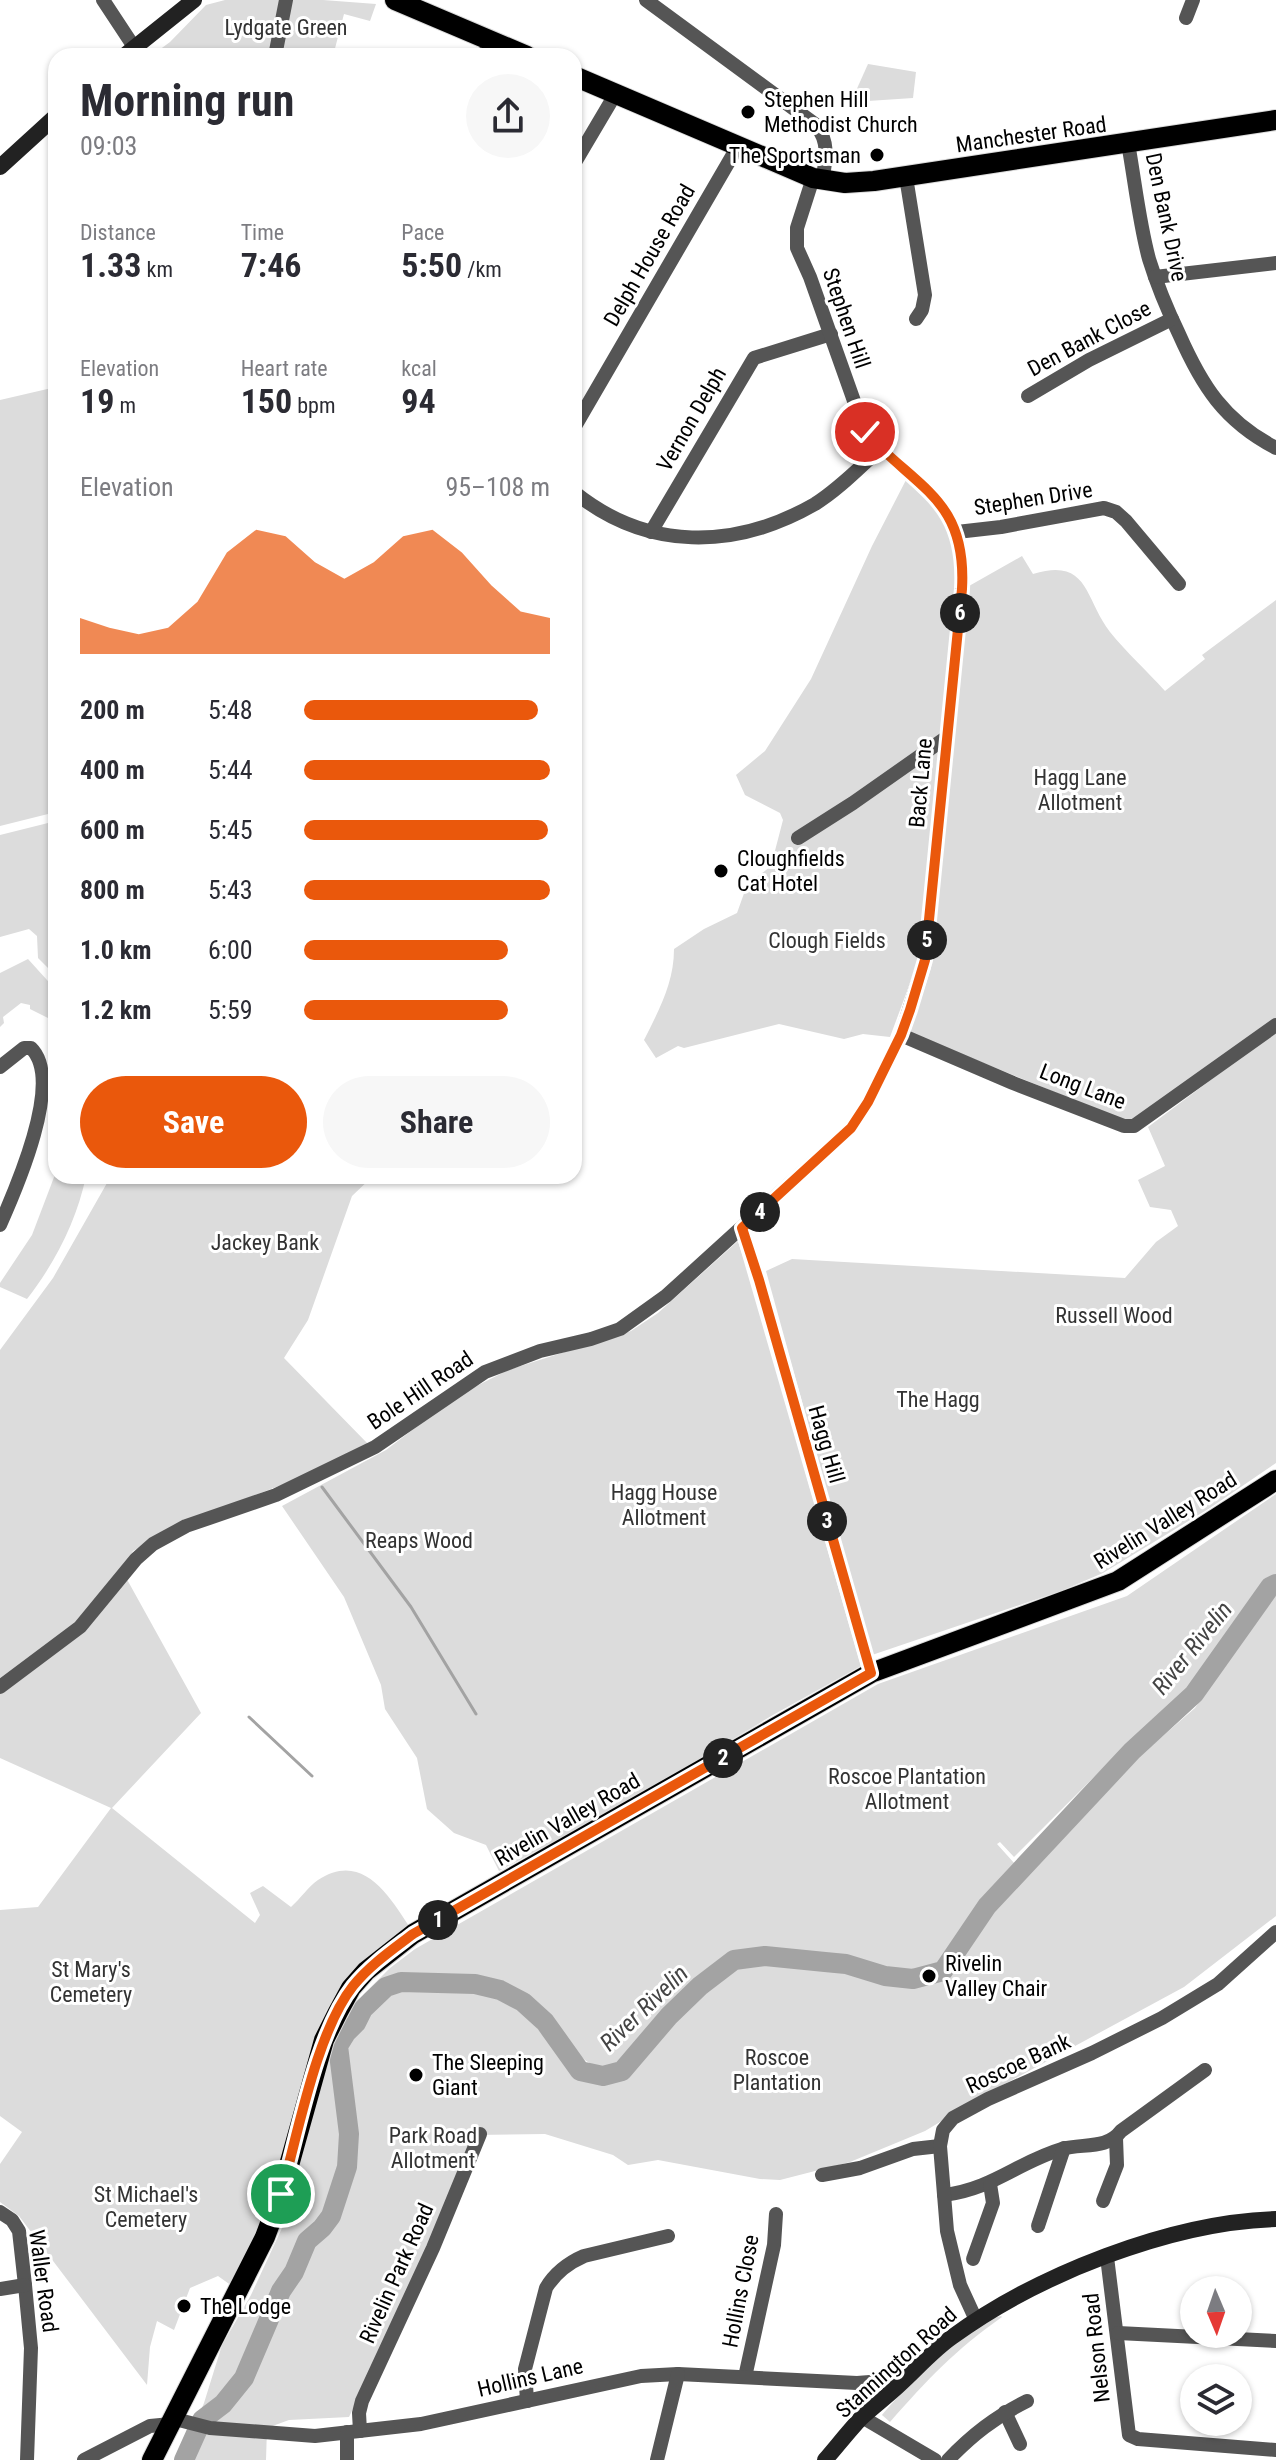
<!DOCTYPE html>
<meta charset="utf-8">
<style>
body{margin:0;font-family:"Roboto Condensed",sans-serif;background:#f7f7f7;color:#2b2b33;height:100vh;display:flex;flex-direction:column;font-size:30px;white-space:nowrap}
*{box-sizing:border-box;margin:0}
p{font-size:26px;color:#7c7c81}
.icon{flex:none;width:44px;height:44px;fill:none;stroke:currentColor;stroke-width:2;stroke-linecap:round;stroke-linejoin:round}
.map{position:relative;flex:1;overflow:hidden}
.side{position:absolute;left:48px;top:48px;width:534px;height:1136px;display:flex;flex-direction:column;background:#fff;border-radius:24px;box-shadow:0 2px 6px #0004}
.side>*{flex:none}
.needle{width:52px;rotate:178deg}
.controls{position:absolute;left:1180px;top:2276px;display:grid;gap:16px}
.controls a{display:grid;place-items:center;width:72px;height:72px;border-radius:50%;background:#fff;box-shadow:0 2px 6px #0004;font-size:40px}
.pin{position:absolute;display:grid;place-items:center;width:68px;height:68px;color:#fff;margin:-34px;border:4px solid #fff;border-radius:50%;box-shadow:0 2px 8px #0007}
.km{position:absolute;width:40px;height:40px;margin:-20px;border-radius:50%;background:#222;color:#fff;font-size:22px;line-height:40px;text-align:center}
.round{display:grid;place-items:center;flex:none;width:84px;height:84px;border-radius:42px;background:#f7f7f7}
.summary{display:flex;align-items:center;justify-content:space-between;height:136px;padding:0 32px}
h1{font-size:44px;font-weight:700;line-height:60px}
.stats{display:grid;grid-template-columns:repeat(3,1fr);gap:12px;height:136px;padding:8px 32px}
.stats div{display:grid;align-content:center}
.stats b{font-size:34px;font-weight:700}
.stats small{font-size:22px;font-weight:400}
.stats p{font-size:22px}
.chart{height:224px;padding:16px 32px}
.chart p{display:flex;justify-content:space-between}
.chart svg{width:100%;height:144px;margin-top:8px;fill:#ea580c;opacity:.7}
.button{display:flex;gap:16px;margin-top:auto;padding:16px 32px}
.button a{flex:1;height:92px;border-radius:48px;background:#ea580c;color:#fff;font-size:32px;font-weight:700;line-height:92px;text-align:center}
.button a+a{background:#f7f7f7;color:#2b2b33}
ul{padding:0 32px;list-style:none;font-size:26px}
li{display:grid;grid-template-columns:128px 96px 1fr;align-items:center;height:60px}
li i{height:20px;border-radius:10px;background:#ea580c}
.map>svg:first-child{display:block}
.green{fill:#dcdcdc}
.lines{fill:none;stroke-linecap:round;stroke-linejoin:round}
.stream{stroke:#a3a3a3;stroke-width:3}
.river{stroke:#a3a3a3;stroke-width:20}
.primary-casing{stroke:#dbdbdb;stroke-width:22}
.street{stroke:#555;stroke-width:14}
.secondary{stroke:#222;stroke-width:16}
.primary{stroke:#000;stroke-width:20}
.route-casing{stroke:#fff;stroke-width:16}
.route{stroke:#ea580c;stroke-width:10}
.poi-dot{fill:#000;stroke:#fff;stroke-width:3}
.labels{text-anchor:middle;stroke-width:6;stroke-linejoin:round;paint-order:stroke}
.park-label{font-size:22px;fill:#333;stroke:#fff}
.poi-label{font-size:22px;fill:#000;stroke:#fff;text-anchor:start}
.street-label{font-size:22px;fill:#000;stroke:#fff}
.water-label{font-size:24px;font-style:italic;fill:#444;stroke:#fff}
</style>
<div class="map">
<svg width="1276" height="2460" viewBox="0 0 1276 2460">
<rect width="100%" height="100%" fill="#fff"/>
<g class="green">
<path d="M 225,0 L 323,0 L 376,4 L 370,21 L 344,14 L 333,56 L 283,56 L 245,51 L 234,56 L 151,56 L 170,42 L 206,5 Z"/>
<path d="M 868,64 L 916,72 L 913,98 L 868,101 L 855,93 Z"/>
<path d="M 56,387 L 56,812 L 0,826 L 0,400 Z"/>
<path d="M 906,480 L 941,515 L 951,534 L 956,573 L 919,959 L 890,1037 L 863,1034 L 844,1039 L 779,1024 L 684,1048 L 678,1046 L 656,1058 L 644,1040 C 659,1010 674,983 674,949 L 704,929 L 737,913 L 747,885 L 771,866 L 783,820 L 780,813 L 745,795 L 736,775 L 765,751 L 811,679 L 872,546 Z"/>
<path d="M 1022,556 L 1033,574 C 1089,557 1084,598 1110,632 C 1126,652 1147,671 1165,691 L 1205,659 L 1202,655 L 1276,600 L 1276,1018 L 1157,1107 L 1128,1122 L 910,1033 L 931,968 L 969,586 Z"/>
<path d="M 56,821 L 56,976 L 38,958 L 37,936 L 29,929 L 0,937 L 0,835 Z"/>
<path d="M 28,959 L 56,990 L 56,1022 L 30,1009 L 30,1005 L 21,1003 L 3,1017 L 4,1023 L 0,1027 L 0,973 Z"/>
<path d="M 1276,1031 L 1276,1463 L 1210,1508 L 1103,1573 L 1061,1591 L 872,1655 L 766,1271 L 792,1259 L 1125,1278 L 1156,1242 L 1178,1226 L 1171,1210 L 1150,1207 L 1138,1180 L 1165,1166 L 1148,1127 Z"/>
<path d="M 56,1172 L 56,1176 L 86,1176 C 77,1220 55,1263 27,1299 L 0,1287 L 0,1283 L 32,1235 Z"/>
<path d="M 111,1176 L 373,1176 L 352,1196 L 308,1320 L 284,1358 L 368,1444 L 305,1476 L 185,1522 L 133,1551 L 106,1594 L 124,1574 L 201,1713 L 112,1808 L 255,1923 L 260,1915 L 250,1893 L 263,1886 L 291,1907 C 300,1899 308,1887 318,1880 C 363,1850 390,1897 411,1929 L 348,1976 L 326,2011 L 258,2235 L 232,2286 L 218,2276 L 190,2288 L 174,2330 L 157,2321 L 150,2347 L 147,2385 L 19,2216 L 0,2202 L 0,2164 L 22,2132 L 0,2116 L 0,1910 L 38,1907 L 111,1808 L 0,1758 L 0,1350 L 53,1278 Z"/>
<path d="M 738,1241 L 861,1666 L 773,1715 L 628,1802 L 499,1871 L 486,1845 L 454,1833 L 427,1809 L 417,1758 L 385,1709 L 381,1685 L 344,1597 L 282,1506 L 386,1450 L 457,1396 L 508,1370 L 631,1331 L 658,1313 Z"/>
<path d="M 1276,1494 L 1276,1577 L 1194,1685 L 1145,1734 L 1141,1730 L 1014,1857 L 1000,1842 L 997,1844 L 1015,1864 L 981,1902 L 959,1940 L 937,1970 C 927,1972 916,1976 907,1975 C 884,1973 864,1963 842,1958 C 816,1952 784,1947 758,1950 C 749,1952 737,1953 728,1957 C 715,1962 665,2007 654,2019 C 646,2028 642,2041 634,2050 C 599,2090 572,2051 552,2020 C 530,2018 513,1978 481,1980 L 484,1994 L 504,1999 L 526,2015 L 576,2074 L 602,2080 L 626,2073 L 680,2011 L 731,1967 L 764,1961 L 846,1969 L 883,1982 L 919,1983 L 945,1977 L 998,1904 L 1125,1769 L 1195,1708 L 1276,1588 L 1276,1916 L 1184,1987 L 990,2092 L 925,2131 L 850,2162 L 780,2180 L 760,2179 L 658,2160 L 628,2165 L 613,2155 L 545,2134 L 476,2135 L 410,2289 L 349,2417 L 289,2420 L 267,2428 L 266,2460 L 180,2460 L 204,2403 L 222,2345 L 251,2295 L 282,2228 L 331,2052 L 347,2019 L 364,1994 L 390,1968 L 415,1949 L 878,1684 L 1127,1596 Z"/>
<path d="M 1001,2316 L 1002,2317 C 955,2350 928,2379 890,2422 L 882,2415 C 907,2386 964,2324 1001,2316 Z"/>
</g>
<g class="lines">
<g class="stream">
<path d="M 322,1487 L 411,1607 L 476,1714"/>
<path d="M 249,1717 L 312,1776"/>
</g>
<path class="river" d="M 184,2460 L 202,2420 L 223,2404 L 244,2378 L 281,2291 L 294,2272 L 307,2241 L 322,2228 L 331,2216 L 347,2167 L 349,2134 L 338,2046 L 346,2033 L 356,2023 L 363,2009 L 386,1987 L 401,1982 L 475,1984 L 500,1990 L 523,2002 L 545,2022 L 580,2071 L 603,2076 L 622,2071 L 669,2016 L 700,1986 L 734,1960 L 765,1956 L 825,1962 L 846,1964 L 885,1976 L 913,1979 L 943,1971 L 987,1906 L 1132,1751 L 1194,1694 L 1270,1587 L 1276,1584"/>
<g class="primary-casing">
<g id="primary">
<path d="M 395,0 L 527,56"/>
<path d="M 574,76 L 813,178 L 845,183 L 874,181 L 1276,120"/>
<path d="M 152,2460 L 265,2237 L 281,2194 L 324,2040 L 338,2012 L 351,1988 L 366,1971 L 413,1934 L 871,1673 L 1118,1581 L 1276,1480"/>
</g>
</g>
<g class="street">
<path d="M 103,0 L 134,47"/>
<path d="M 646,0 L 816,125 C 830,143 826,160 822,181"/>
<path d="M 1186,18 L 1193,0"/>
<path d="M 275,56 L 286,0"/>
<path d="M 483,56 L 491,41"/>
<path d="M 1128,143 C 1135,182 1139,222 1149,259 C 1157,285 1167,309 1179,334 C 1202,386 1224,421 1276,448"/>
<path d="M 574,164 L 616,93"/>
<path d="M 906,177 L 925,295 L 922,310 L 916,319"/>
<path d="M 1155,277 L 1276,263"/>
<path d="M 1028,396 L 1089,360 L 1172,319"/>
<path d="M 574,428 L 738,146"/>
<path d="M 574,492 C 647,551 735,550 815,504 C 839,489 859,468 880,449"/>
<path d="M 651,532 L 754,358 L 831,334"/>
<path d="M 957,532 L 1001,527 L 1104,508 L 1116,512 L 1126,521 L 1179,584"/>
<path d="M 798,838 L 853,803 L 947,737"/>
<path d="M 901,1035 L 1013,1083 L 1124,1126 L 1134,1126 L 1276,1025"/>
<path d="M 0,1067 L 24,1048 L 31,1048 C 64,1080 16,1189 0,1225"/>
<path d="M 742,1228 L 759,1280 L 871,1673"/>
<path d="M 0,1687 L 80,1627 L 136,1559 L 153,1544 L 186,1526 L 276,1495 L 375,1447 L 485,1372 L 540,1351 L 591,1339 L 620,1329 L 666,1296 L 851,1128 L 868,1102 L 901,1035 L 925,960 L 962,589 C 968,501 916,488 865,432 L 810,277 L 797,248 L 797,228 L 813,178"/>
<path d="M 822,2175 L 860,2168 L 913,2149 L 940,2146"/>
<path d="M 944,2195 C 993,2189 1018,2162 1062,2149 C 1082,2143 1107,2150 1121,2131 L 1205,2070"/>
<path d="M 1103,2201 L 1117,2165 L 1116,2138"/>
<path d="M 0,2212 L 12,2220 L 19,2231 L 25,2285 L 31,2348 L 27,2460"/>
<path d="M 1038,2226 L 1064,2148"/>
<path d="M 1107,2257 L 1129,2435 L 1138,2439 L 1276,2450"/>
<path d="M 973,2259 L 993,2203 L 990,2184"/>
<path d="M 0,2289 L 25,2285"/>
<path d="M 976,2320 L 960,2285 L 947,2231 L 940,2146 L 943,2130 L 953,2118 L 988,2099 L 1092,2053 L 1162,2018 L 1218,1984 L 1276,1932"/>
<path d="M 1118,2333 L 1276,2341"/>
<path d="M 745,2377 L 774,2245 L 776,2214"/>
<path d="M 527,2401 L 525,2369 L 546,2288 C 555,2273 568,2263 584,2256 L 668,2236"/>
<path d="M 1005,2412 L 1020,2444"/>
<path d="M 862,2417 L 935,2460"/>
<path d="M 175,2419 L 210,2428 L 315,2436 L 421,2424 L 641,2376 L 678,2374 L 857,2383 L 883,2381 L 898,2386"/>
<path d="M 360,2431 L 359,2413 L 362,2401 L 433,2248 L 480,2134"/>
<path d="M 347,2432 L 347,2460"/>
<path d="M 84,2460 L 150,2426 L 171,2424"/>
<path d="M 657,2460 L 678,2374"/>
<path d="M 948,2460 C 972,2435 995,2417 1027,2401"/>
</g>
<g class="secondary">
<path d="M 124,56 L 194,0"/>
<path d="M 0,167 L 56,116"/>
<path d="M 825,2460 C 837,2446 849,2431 861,2418 C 873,2407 886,2397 898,2386 C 916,2370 932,2351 952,2337 C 1037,2275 1170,2222 1276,2219"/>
</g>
<use href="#primary" class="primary"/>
</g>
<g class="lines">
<g class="route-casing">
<path id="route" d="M 281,2194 C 298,2134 316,2033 353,1986 C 370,1965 392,1950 413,1934 L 871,1673 L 759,1280 L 742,1228 L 851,1128 L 868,1102 L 901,1035 L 910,1010 L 925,960 L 962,589 C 967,499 917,489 865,432"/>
</g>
<use href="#route" class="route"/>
</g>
<g class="poi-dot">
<circle cx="748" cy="112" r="8"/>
<circle cx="877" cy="155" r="8"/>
<circle cx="721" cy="871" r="8"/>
<circle cx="929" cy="1976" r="8"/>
<circle cx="416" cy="2075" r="8"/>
<circle cx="184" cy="2306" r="8"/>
</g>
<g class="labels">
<g class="park-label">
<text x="286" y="35">Lydgate Green</text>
<text x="1080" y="785">Hagg Lane<tspan x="1080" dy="25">Allotment</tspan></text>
<text x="827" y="948">Clough Fields</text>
<text x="265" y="1250">Jackey Bank</text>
<text x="1114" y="1323">Russell Wood</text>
<text x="938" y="1407">The Hagg</text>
<text x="664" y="1500">Hagg House<tspan x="664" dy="25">Allotment</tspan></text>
<text x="419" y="1548">Reaps Wood</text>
<text x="907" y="1784">Roscoe Plantation<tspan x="907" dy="25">Allotment</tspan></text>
<text x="91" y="1977">St Mary's<tspan x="91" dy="25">Cemetery</tspan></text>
<text x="777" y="2065">Roscoe<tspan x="777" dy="25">Plantation</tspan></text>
<text x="433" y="2143">Park Road<tspan x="433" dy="25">Allotment</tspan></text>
<text x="146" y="2202">St Michael's<tspan x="146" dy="25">Cemetery</tspan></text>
</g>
<g class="poi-label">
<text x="764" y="107">Stephen Hill<tspan x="764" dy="25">Methodist Church</tspan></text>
<text x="861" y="163" text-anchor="end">The Sportsman</text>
<text x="737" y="866">Cloughfields<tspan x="737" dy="25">Cat Hotel</tspan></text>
<text x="945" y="1971">Rivelin<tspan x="945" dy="25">Valley Chair</tspan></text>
<text x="432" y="2070">The Sleeping<tspan x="432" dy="25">Giant</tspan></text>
<text x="200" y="2314">The Lodge</text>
</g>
<g class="street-label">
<text transform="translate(1031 134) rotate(-8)" y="8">Manchester Road</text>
<text transform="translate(1167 217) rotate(78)" y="8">Den Bank Drive</text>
<text transform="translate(649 255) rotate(-60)" y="8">Delph House Road</text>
<text transform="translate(847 318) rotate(71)" y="8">Stephen Hill</text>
<text transform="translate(1089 338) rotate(-28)" y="8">Den Bank Close</text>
<text transform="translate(691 419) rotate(-60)" y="8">Vernon Delph</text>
<text transform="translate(1033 498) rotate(-9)" y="8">Stephen Drive</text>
<text transform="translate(920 783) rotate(-85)" y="8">Back Lane</text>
<text transform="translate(1083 1086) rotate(21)" y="8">Long Lane</text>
<text transform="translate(420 1390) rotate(-34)" y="8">Bole Hill Road</text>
<text transform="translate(827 1444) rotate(74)" y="8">Hagg Hill</text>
<text transform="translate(1165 1520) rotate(-32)" y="8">Rivelin Valley Road</text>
<text transform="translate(567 1819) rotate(-30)" y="8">Rivelin Valley Road</text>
<text transform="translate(1018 2063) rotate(-25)" y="8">Roscoe Bank</text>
<text transform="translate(396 2273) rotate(-66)" y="8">Rivelin Park Road</text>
<text transform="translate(44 2281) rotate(82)" y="8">Waller Road</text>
<text transform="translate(740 2291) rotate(-79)" y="8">Hollins Close</text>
<text transform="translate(1096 2348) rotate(-96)" y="8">Nelson Road</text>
<text transform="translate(896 2362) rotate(-42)" y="8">Stannington Road</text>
<text transform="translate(530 2377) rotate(-13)" y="8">Hollins Lane</text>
</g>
<g class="water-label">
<text transform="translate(1192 1648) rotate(-51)" y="8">River Rivelin</text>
<text transform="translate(644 2008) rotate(-44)" y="8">River Rivelin</text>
</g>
</g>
</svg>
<div class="controls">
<a><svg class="needle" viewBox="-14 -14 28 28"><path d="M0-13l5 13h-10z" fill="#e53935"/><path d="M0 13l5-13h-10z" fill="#7c7c81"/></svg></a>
<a><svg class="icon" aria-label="layers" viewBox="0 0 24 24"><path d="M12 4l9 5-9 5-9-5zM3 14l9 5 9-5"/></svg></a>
</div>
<div class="pin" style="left:281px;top:2194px;background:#1e9e55"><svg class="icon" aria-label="arrive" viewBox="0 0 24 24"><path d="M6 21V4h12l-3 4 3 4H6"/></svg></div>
<div class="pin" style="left:865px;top:432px;background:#d93025"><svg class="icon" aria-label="check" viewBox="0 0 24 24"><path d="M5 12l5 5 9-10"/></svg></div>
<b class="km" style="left:438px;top:1920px">1</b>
<b class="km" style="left:723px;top:1758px">2</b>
<b class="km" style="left:827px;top:1521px">3</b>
<b class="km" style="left:760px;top:1212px">4</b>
<b class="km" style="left:927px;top:940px">5</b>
<b class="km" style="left:960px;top:613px">6</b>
<section class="side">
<div class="summary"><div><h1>Morning run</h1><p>09:03</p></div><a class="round"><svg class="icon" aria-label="share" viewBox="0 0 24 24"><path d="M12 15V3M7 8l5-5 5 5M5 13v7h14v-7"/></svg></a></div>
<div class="stats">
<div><p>Distance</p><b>1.33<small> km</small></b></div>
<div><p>Time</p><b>7:46</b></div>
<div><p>Pace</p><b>5:50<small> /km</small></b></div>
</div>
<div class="stats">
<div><p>Elevation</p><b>19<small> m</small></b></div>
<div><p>Heart rate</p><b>150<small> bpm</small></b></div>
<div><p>kcal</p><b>94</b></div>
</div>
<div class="chart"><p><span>Elevation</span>95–108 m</p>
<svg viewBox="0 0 160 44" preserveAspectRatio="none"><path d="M0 44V33L10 36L20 38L30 36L40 28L50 13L60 6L70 8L80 16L90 21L100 16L110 8L120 6L130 13L140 23L150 31L160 33V44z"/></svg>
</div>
<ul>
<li><b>200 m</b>5:48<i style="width:95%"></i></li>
<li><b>400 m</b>5:44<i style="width:100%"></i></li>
<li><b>600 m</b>5:45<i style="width:99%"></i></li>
<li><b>800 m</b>5:43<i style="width:100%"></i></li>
<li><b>1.0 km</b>6:00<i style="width:83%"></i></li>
<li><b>1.2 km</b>5:59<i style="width:83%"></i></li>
</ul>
<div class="button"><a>Save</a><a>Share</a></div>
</section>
</div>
